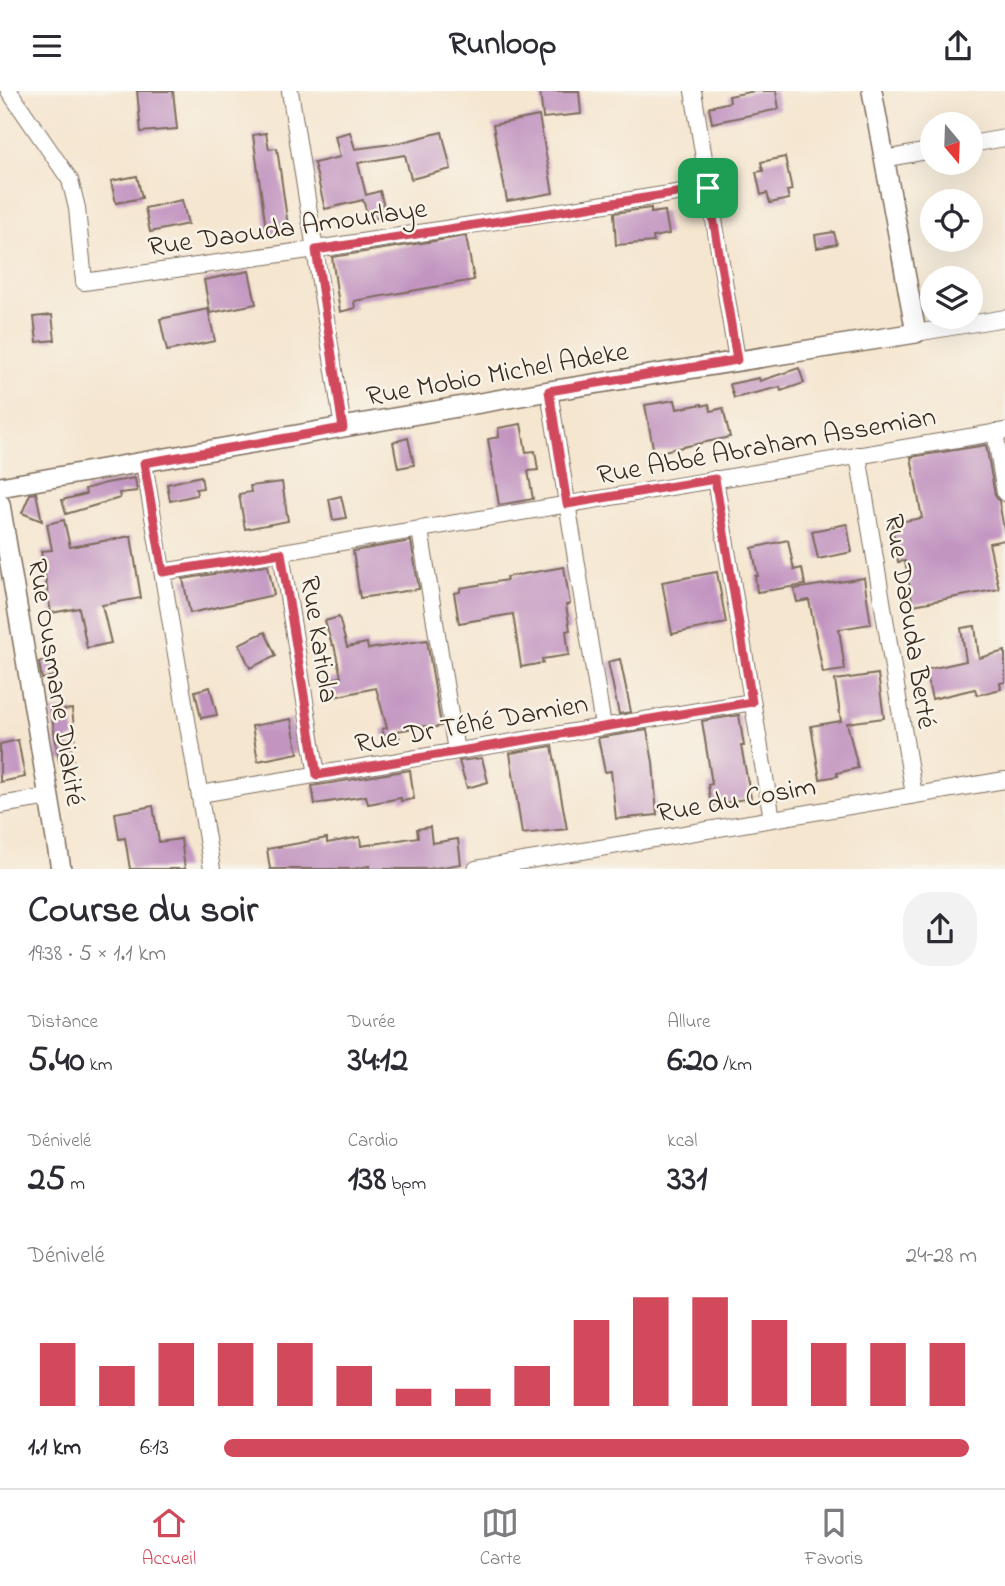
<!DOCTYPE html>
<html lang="fr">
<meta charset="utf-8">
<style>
body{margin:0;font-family:"Indie Flower",sans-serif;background:#f2f2f3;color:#2b2b33;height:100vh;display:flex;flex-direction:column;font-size:26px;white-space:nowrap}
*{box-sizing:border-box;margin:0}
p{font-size:23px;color:#7c7c81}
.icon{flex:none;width:38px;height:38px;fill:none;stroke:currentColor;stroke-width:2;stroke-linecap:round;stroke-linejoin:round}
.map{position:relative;height:778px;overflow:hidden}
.panel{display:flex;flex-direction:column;background:#fff;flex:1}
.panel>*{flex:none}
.needle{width:46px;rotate:161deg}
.fabs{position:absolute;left:920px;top:21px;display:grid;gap:14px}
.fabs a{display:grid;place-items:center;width:63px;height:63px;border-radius:50%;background:#fff;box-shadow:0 7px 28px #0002;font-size:35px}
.pin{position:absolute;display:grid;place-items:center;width:60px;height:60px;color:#fff;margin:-30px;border-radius:14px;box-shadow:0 4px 10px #0006}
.round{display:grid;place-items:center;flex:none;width:74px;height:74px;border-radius:28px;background:#f2f2f3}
.head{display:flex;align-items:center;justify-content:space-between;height:119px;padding:0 28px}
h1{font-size:38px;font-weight:700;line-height:52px}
.stats{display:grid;grid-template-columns:repeat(3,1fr);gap:10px;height:119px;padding:7px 28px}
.stats div{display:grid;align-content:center}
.stats b{font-size:35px;font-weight:700}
.stats small{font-size:19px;font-weight:400}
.stats p{font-size:19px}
.chart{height:196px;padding:14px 28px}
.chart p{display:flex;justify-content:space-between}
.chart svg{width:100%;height:126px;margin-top:7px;stroke:#d1495b;stroke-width:6}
ul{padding:0 28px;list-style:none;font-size:23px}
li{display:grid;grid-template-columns:112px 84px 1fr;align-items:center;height:52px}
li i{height:18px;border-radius:9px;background:#d1495b}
header{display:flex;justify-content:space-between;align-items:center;height:91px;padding:0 28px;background:#fff;font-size:32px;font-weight:700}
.tabs{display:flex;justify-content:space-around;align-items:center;height:98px;border-top:2px solid #e1e1e2;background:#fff;font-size:19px;color:#7c7c81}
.tabs a{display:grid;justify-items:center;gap:4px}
.tabs .on{color:#d1495b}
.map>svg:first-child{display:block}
.building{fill:#c295c1}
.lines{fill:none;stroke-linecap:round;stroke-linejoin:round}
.minor-casing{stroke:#7c6c5c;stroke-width:18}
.tertiary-casing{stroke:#7c6c5c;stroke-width:22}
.minor{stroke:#fff;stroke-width:16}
.tertiary{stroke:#fff;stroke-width:19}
.route-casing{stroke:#fff;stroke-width:14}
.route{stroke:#d1495b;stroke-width:9}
.labels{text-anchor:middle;stroke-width:5;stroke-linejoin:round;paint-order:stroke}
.street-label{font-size:28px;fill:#3b2a1e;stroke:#f7f3e8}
</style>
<header><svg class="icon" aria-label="menu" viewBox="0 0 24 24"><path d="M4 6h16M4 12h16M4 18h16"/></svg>Runloop<svg class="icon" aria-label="share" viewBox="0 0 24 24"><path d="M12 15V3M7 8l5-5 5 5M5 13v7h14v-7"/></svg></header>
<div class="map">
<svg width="1005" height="778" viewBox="0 0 1005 778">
<rect width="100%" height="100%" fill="#f7f3e8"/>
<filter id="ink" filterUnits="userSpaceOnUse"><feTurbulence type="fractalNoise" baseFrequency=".0143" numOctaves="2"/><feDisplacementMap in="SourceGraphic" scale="14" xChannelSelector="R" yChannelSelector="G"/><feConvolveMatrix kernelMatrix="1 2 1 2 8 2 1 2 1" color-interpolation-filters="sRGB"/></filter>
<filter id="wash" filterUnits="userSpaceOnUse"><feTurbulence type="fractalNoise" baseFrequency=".00686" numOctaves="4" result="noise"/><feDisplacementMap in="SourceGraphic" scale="28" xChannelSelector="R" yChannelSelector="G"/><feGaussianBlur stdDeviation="1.57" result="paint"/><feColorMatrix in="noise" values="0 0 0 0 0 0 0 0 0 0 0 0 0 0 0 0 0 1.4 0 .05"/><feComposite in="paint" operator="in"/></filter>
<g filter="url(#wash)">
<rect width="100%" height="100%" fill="#f5e6d0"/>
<g id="blocks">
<g class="building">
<path d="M 137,0 L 173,0 L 177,38 L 141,41 Z"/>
<path d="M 540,0 L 579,0 L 581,23 L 543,27 Z"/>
<path d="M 755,0 L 776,0 L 779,18 L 712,32 L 709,16 L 730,11 L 729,5 Z"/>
<path d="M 539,25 L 553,102 L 507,110 L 493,34 Z"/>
<path d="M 350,41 L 355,58 L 399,52 L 442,41 L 451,78 L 411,88 L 405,64 L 358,72 L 366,104 L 380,100 L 386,124 L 369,129 L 363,109 L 325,118 L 314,72 L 340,66 L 335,45 Z"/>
<path d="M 266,42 L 269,58 L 277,57 L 289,142 L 267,145 L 253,44 Z"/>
<path d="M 785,66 L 792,99 L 787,100 L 789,108 L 770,112 L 767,102 L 761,104 L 756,81 L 763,80 L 761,71 Z"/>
<path d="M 137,85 L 142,107 L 116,112 L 111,90 Z"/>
<path d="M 182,109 L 188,133 L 150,141 L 145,117 Z"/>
<path d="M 651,117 L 651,122 L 665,120 L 669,143 L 653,146 L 654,151 L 616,154 L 614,122 Z"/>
<path d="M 834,141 L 837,153 L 817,157 L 815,144 Z"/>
<path d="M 466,145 L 474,189 L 354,210 L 355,217 L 340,221 L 332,166 Z"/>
<path d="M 249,180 L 256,213 L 210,222 L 204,189 Z"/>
<path d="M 208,218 L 215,250 L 167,260 L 160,228 Z"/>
<path d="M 52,224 L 55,249 L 37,251 L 34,226 Z"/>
<path d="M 799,277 L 804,292 L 781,300 L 780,296 L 734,307 L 730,293 L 759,287 L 760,290 Z"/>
<path d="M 675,309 L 677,318 L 702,313 L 702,315 L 709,313 L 711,320 L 723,317 L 730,346 L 654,362 L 645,314 Z"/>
<path d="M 521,333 L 526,361 L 535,360 L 538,379 L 528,380 L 533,408 L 499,414 L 488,348 L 499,346 L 498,337 Z"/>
<path d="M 408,347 L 414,374 L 398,377 L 393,351 Z"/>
<path d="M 986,354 L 995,404 L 999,410 L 1005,444 L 1005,449 L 989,452 L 999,498 L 913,514 L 905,470 L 898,471 L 892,432 L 922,427 L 911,366 Z"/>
<path d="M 201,385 L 203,397 L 196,398 L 197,404 L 170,410 L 167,393 Z"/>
<path d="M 135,387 L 137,400 L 119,402 L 120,407 L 66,423 L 62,409 L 86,403 L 85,398 L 106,392 Z"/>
<path d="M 282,391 L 288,430 L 245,438 L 239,403 L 251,401 L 250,395 Z"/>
<path d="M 36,402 L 42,430 L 22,422 L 30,403 Z"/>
<path d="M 341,405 L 346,427 L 333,429 L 329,408 Z"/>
<path d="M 64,429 L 70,456 L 131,445 L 141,507 L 102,514 L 111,552 L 87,557 L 79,517 L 51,522 L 41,460 L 52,459 L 47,433 Z"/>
<path d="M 847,433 L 852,461 L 818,468 L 812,440 Z"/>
<path d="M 788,449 L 794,479 L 802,477 L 805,494 L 757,501 L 755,485 L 758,485 L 752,457 Z"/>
<path d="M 411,450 L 419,498 L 360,507 L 353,460 Z"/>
<path d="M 268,474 L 274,504 L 190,522 L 183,488 Z"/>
<path d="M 564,476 L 570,513 L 566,514 L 570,539 L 566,540 L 569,564 L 542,568 L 543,572 L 521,576 L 513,523 L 459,532 L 454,502 L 460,501 L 460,497 L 507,489 L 506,486 Z"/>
<path d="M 717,481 L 726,532 L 672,543 L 662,491 Z"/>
<path d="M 864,487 L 871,533 L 839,538 L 845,579 L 823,582 L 809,509 L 797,511 L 794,498 Z"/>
<path d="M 339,526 L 347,556 L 367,552 L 368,558 L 427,549 L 441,635 L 427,638 L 426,635 L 397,640 L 400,648 L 386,652 L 382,638 L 387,637 L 376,597 L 324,608 L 320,590 L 341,586 L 334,554 L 332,554 L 325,530 Z"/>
<path d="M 975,535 L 979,567 L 1005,560 L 1005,591 L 1000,592 L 1001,598 L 977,604 L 975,598 L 932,608 L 925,579 L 966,570 L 961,537 Z"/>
<path d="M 265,541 L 276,565 L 250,577 L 239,553 Z"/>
<path d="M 54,568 L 57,584 L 42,588 L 39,571 Z"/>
<path d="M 620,568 L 631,621 L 619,623 L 608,571 Z"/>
<path d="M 878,583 L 884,627 L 847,632 L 858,677 L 837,682 L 838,685 L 820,688 L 811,635 L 841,630 L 835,589 Z"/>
<path d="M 210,596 L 217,624 L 201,627 L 195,600 Z"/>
<path d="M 72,618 L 75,647 L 69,648 L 73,668 L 59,670 L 51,620 Z"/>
<path d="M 739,624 L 744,655 L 741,655 L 751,707 L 711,714 L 708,694 L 712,693 L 702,630 Z"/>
<path d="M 291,628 L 298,662 L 258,670 L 252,635 Z"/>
<path d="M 647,639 L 653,671 L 657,724 L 616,728 L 611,680 L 605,681 L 598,647 Z"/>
<path d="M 18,649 L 25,686 L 0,691 L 0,653 Z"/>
<path d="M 552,655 L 567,738 L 522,743 L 510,662 Z"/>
<path d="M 482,667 L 488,691 L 467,697 L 459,670 Z"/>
<path d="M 410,679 L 414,708 L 401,710 L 401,707 L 368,713 L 366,705 L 315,713 L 312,695 Z"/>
<path d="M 153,715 L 159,751 L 181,748 L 185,778 L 130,778 L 125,747 L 119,748 L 115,722 Z"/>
<path d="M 430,736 L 432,752 L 458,748 L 461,773 L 429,778 L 369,778 L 369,775 L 353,778 L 270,778 L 267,758 L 327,747 L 327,752 L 360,746 L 361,755 L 418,746 L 417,738 Z"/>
</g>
</g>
</g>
<g filter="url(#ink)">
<use href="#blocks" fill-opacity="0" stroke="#7c6c5c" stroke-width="2"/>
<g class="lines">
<g class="minor-casing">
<g id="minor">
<path d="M 9,0 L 70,89 L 77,117 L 84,191 L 316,158 L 708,97"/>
<path d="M 290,0 L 343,337"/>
<path d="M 693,0 L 737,269"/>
<path d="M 971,53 L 1005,47"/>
<path d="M 884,68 L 933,59"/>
<path d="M 916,242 L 1005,227"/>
<path d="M 549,300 L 603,635"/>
<path d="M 995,341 L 1005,402"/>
<path d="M 858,364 L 914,704"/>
<path d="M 144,372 L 212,778"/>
<path d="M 715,388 L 772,728"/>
<path d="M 420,439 L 456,660"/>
<path d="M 281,462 L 317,684"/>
<path d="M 163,481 L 1005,340"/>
<path d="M 200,703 L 752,611"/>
<path d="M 0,714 L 49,706"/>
<path d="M 476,778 L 1005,689"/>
</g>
</g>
<g class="tertiary-casing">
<g id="tertiary">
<path d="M 0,396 L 549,300 L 916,242 L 872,0"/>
<path d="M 0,413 L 61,778"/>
</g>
</g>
<use href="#minor" class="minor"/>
<use href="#tertiary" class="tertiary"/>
</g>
</g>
<g class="lines" filter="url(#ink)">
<g class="route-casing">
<path id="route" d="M 708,97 L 737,269 L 549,300 L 567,413 L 715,388 L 752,611 L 317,684 L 281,462 L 163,481 L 144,372 L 343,337 L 316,159 Z"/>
</g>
<use href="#route" class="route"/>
</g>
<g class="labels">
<g class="street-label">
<text transform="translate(287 135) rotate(-8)" y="10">Rue Daouda Amourlaye</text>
<text transform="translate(497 281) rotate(-10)" y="10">Rue Mobio Michel Adeke</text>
<text transform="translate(766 353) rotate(-10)" y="10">Rue Abbé Abraham Assemian</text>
<text transform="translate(912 530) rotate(81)" y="10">Rue Daouda Berté</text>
<text transform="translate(321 548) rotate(81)" y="10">Rue Katiola</text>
<text transform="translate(58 591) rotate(81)" y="10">Rue Ousmane Diakité</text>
<text transform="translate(471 631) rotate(-10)" y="10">Rue Dr Téhé Damien</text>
<text transform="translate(736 707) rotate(-10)" y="10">Rue du Cosim</text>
</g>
</g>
</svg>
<div class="fabs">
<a><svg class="needle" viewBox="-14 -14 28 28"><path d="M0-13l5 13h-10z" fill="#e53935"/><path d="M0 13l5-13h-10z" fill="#7c7c81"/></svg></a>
<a><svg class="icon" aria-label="locate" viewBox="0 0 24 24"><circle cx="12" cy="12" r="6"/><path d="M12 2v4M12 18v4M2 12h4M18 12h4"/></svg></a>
<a><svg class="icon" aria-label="layers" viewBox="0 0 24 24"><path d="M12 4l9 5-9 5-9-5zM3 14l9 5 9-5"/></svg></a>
</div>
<div class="pin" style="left:708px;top:97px;background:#1e9e55"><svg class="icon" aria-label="arrive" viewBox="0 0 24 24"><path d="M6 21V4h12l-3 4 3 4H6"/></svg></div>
</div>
<section class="panel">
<div class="head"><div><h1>Course du soir</h1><p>19:38 · 5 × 1.1 km</p></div><a class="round"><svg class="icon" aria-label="share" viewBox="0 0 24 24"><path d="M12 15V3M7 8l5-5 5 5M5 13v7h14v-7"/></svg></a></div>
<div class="stats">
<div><p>Distance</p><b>5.40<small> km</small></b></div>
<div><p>Durée</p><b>34:12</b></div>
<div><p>Allure</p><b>6:20<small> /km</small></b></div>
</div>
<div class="stats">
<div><p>Dénivelé</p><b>25<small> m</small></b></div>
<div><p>Cardio</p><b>138<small> bpm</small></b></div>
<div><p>kcal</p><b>331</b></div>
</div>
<div class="chart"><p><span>Dénivelé</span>24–28 m</p>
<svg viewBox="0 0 160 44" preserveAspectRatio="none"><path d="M5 44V22M15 44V30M25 44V22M35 44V22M45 44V22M55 44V30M65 44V38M75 44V38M85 44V30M95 44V14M105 44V6M115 44V6M125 44V14M135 44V22M145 44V22M155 44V22"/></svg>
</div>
<ul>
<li><b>1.1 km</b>6:13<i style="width:99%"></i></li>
</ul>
</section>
<nav class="tabs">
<a class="on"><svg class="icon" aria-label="home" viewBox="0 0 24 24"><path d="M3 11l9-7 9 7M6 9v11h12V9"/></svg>Accueil</a>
<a><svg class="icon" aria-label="map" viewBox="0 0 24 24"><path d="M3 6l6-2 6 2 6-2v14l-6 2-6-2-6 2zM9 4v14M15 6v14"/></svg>Carte</a>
<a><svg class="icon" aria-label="saved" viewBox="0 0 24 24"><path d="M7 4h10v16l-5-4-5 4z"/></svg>Favoris</a>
</nav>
